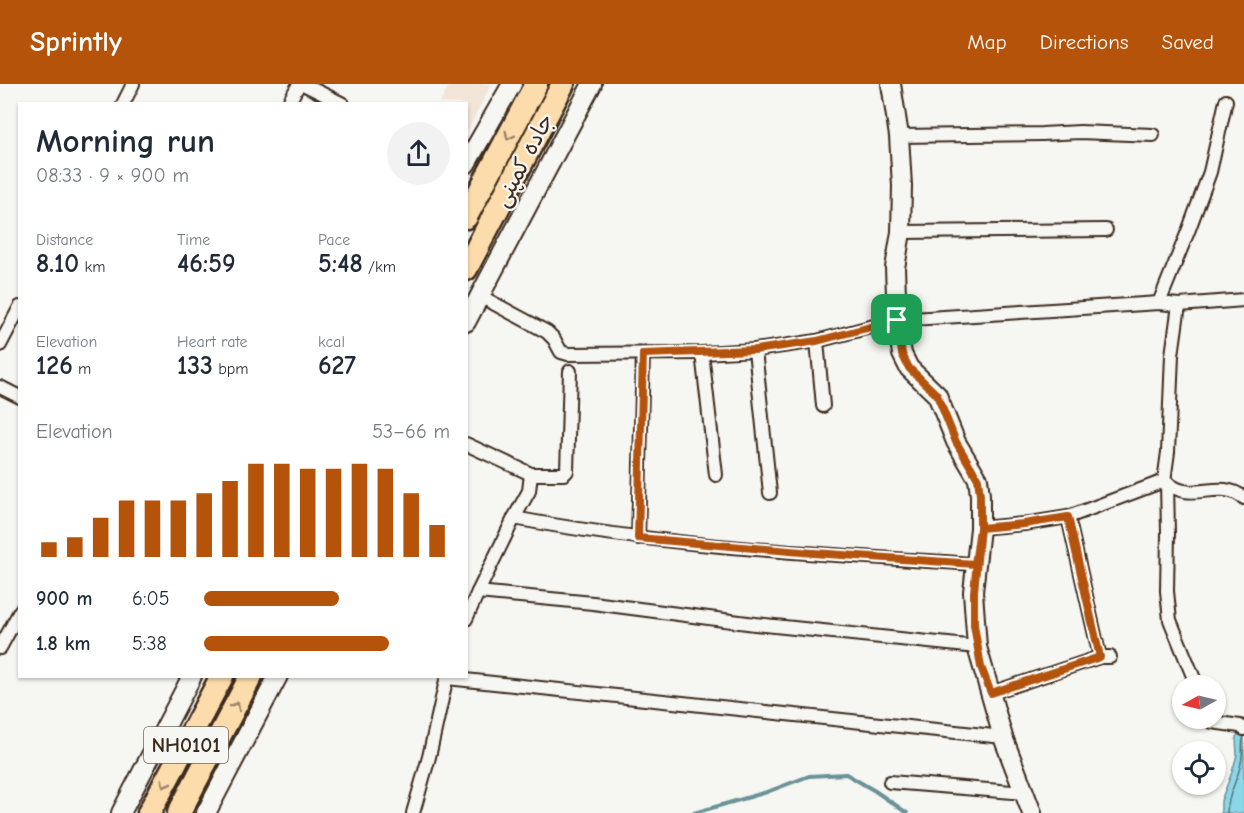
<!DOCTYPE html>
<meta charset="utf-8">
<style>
body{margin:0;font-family:"Comic Neue","Playpen Sans Arabic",sans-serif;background:#f2f2f3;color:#1f2937;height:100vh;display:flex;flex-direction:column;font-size:22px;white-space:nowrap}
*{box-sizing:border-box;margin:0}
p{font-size:20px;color:#747a83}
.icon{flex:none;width:33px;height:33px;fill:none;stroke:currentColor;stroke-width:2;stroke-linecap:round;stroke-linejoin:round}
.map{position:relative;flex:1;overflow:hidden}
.details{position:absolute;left:18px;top:18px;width:450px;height:576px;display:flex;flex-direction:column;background:#fff;border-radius:0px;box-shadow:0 2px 4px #0004}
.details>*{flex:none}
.needle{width:39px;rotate:262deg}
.fabs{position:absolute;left:1172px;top:591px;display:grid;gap:12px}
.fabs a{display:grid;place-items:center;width:54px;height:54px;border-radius:50%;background:#fff;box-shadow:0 2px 4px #0004;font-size:30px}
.pin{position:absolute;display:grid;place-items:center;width:51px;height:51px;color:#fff;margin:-26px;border-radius:12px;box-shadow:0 3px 9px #0006}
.round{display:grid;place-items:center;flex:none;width:63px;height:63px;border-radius:32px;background:#f2f2f3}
.headline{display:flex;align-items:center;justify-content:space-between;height:102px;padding:0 18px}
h1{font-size:33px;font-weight:800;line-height:45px}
.figures{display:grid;grid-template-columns:repeat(3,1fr);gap:9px;height:102px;padding:6px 18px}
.figures div{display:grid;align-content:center}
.figures b{font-size:26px;font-weight:800}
.figures small{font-size:16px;font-weight:400}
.figures p{font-size:16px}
.chart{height:168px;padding:12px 18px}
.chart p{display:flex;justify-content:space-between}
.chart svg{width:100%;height:108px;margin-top:6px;stroke:#b45309;stroke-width:6}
ul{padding:0 18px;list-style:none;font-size:20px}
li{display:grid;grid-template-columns:96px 72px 1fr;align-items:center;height:45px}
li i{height:15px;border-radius:8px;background:#b45309}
header{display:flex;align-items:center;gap:36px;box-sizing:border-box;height:84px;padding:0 30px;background:#b45309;color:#fff}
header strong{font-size:28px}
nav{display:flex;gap:33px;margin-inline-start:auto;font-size:21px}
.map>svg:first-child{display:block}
.built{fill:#f3e4d8}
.water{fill:#8bd7ea;stroke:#6b9298;stroke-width:1.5}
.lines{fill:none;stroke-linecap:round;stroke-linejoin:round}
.shore{stroke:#5b6f70;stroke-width:1.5}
.stream{stroke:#6b9298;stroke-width:4}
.street-casing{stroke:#3b2a1e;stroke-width:16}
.secondary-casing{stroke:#3b2a1e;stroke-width:22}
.highway-casing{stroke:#3b2a1e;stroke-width:27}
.street{stroke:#f6f6f2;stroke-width:12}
.secondary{stroke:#f6f6f2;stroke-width:18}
.highway{stroke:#fddcac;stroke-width:22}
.oneway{stroke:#9c8365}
.route-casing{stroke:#fff;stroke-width:12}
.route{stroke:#b45309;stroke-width:8}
.labels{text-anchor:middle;stroke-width:4.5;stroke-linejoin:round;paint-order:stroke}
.shield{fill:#f6f6f2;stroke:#73675e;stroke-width:1.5}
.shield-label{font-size:21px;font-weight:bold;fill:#3b2a1e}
.street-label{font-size:22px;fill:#3b2a1e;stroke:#f6f6f2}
</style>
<header>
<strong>Sprintly</strong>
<nav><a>Map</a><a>Directions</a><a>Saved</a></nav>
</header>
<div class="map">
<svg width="1244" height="729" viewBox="0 0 1244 729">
<rect width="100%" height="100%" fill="#f6f6f2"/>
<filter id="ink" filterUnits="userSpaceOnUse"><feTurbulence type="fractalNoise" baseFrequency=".0167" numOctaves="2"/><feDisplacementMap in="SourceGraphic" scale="12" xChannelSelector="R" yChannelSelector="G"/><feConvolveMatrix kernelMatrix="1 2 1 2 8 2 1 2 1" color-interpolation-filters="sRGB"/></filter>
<g filter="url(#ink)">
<path class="built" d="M 450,0 L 491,0 L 467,48 L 466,20 L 440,19 Z"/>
<path class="water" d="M 1244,643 L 1244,729 L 1221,729 L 1221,717 L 1232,688 L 1237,671 L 1236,653 Z"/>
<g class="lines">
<path class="shore" d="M 1227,729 C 1227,709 1241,692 1242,672 C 1243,664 1241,659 1244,652"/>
<path class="stream" d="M 694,729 L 767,708 L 809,692 L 846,690 L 875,707 L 907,729"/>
<g class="street-casing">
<g id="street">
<path d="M 303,0 L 343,20"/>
<path d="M 123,20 L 133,0"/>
<path d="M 288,20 L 299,0"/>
<path d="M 899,52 L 1042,50 L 1080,48 L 1153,51"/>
<path d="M 901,148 L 1106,146"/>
<path d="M 480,212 L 547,248 L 554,255 L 561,268 L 568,270 L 702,269 L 755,266 L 817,257 L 897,236 L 1159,219 L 1179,221 L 1244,216"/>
<path d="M 1159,219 L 1189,145 L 1210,88 L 1226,17"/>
<path d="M 817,257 L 823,322"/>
<path d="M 0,261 L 20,223"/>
<path d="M 755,266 L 770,409"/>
<path d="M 702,269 L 716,391"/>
<path d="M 0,303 L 20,313"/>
<path d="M 466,360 L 531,390 L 564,390 L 567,387 L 570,287"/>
<path d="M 1164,397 L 1167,398 L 1168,449 L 1167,507 L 1170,536 L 1197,602"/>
<path d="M 1167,398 C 1191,421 1219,393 1244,414"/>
<path d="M 1068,433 L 1100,573"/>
<path d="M 514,434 L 529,407 L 531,390"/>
<path d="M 980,444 L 1024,440 L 1068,433 L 1164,397 L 1168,368 L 1172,271 L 1179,221"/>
<path d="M 638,454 L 643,270"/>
<path d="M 478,508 L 514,434 C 666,463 821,470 975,480"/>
<path d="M 466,535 L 478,508 L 593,519 L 755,540 L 977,563"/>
<path d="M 0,564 L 20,527"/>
<path d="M 447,594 L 1003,653"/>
<path d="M 991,609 L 1100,573 L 1110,573"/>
<path d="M 1210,634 L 1212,638 L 1240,642 L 1244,645"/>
<path d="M 890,698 L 1025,709"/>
<path d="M 413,729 L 429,673 L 447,592"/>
</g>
</g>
<g class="secondary-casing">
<g id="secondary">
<path d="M 891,0 L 899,52 L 902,102 L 901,148 L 895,184 L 897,236 L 902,270 L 909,284 L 937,311 L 956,358 L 978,395 L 980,411 L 980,444 L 973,508 L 977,563 L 1003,653 L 1032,729"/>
<path d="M 466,80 L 512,0"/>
<path d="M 466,238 L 592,0"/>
<path d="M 121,729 L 192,592"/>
<path d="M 206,729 L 278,592"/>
</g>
</g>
<g class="highway-casing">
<g id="highway">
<path d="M 466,133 L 536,0"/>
<path d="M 466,185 L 563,0"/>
<path d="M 149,729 L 222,592"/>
<path d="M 179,729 L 251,592"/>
</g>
</g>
<use href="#street" class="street"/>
<use href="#secondary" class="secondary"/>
<use href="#highway" class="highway"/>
</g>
<defs><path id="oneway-chevron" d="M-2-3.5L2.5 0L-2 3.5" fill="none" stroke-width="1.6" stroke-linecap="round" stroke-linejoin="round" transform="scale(1.5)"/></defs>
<g class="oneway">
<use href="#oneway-chevron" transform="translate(509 52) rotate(117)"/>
<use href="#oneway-chevron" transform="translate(236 622) rotate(-62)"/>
<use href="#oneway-chevron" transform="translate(165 700) rotate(118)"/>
</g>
</g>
<g class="lines" filter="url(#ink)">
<g class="route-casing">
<path id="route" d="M 897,236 L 902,270 L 909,284 L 937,311 L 956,358 L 978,395 L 980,411 L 980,444 L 974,508 L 974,541 L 981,583 L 991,609 L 1100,573 L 1068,433 L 1024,440 L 980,444 L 975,480 L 813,469 L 638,454 L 643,270 L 755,266 L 817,257 L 897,236"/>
</g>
<use href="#route" class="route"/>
</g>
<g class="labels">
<rect class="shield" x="144" y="643" width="84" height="36" rx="4.5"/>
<g class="shield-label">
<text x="186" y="668">NH0101</text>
</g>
<g class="street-label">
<text transform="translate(523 76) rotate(-62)" y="8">جاده کمپنی</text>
</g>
</g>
</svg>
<div class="fabs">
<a><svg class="needle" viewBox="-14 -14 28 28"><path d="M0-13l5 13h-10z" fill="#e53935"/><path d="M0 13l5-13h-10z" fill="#747a83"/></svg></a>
<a><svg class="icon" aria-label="locate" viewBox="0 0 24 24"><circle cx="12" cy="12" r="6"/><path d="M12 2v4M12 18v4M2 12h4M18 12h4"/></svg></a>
</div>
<div class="pin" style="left:897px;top:236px;background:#1e9e55"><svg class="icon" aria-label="arrive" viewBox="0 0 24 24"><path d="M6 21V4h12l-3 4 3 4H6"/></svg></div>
<section class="details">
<div class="headline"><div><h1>Morning run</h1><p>08:33 · 9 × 900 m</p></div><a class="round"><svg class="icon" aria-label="share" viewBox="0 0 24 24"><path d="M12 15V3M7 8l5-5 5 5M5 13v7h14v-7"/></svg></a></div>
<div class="figures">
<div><p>Distance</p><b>8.10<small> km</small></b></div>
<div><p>Time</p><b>46:59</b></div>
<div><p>Pace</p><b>5:48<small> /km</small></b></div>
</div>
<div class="figures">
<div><p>Elevation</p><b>126<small> m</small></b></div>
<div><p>Heart rate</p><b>133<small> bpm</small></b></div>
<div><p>kcal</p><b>627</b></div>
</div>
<div class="chart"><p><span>Elevation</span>53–66 m</p>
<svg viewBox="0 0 160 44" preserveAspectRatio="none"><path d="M5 44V38M15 44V36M25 44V28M35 44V21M45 44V21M55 44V21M65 44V18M75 44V13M85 44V6M95 44V6M105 44V8M115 44V8M125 44V6M135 44V8M145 44V18M155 44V31"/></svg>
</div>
<ul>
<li><b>900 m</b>6:05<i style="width:55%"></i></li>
<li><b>1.8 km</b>5:38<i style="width:75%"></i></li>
</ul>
</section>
</div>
